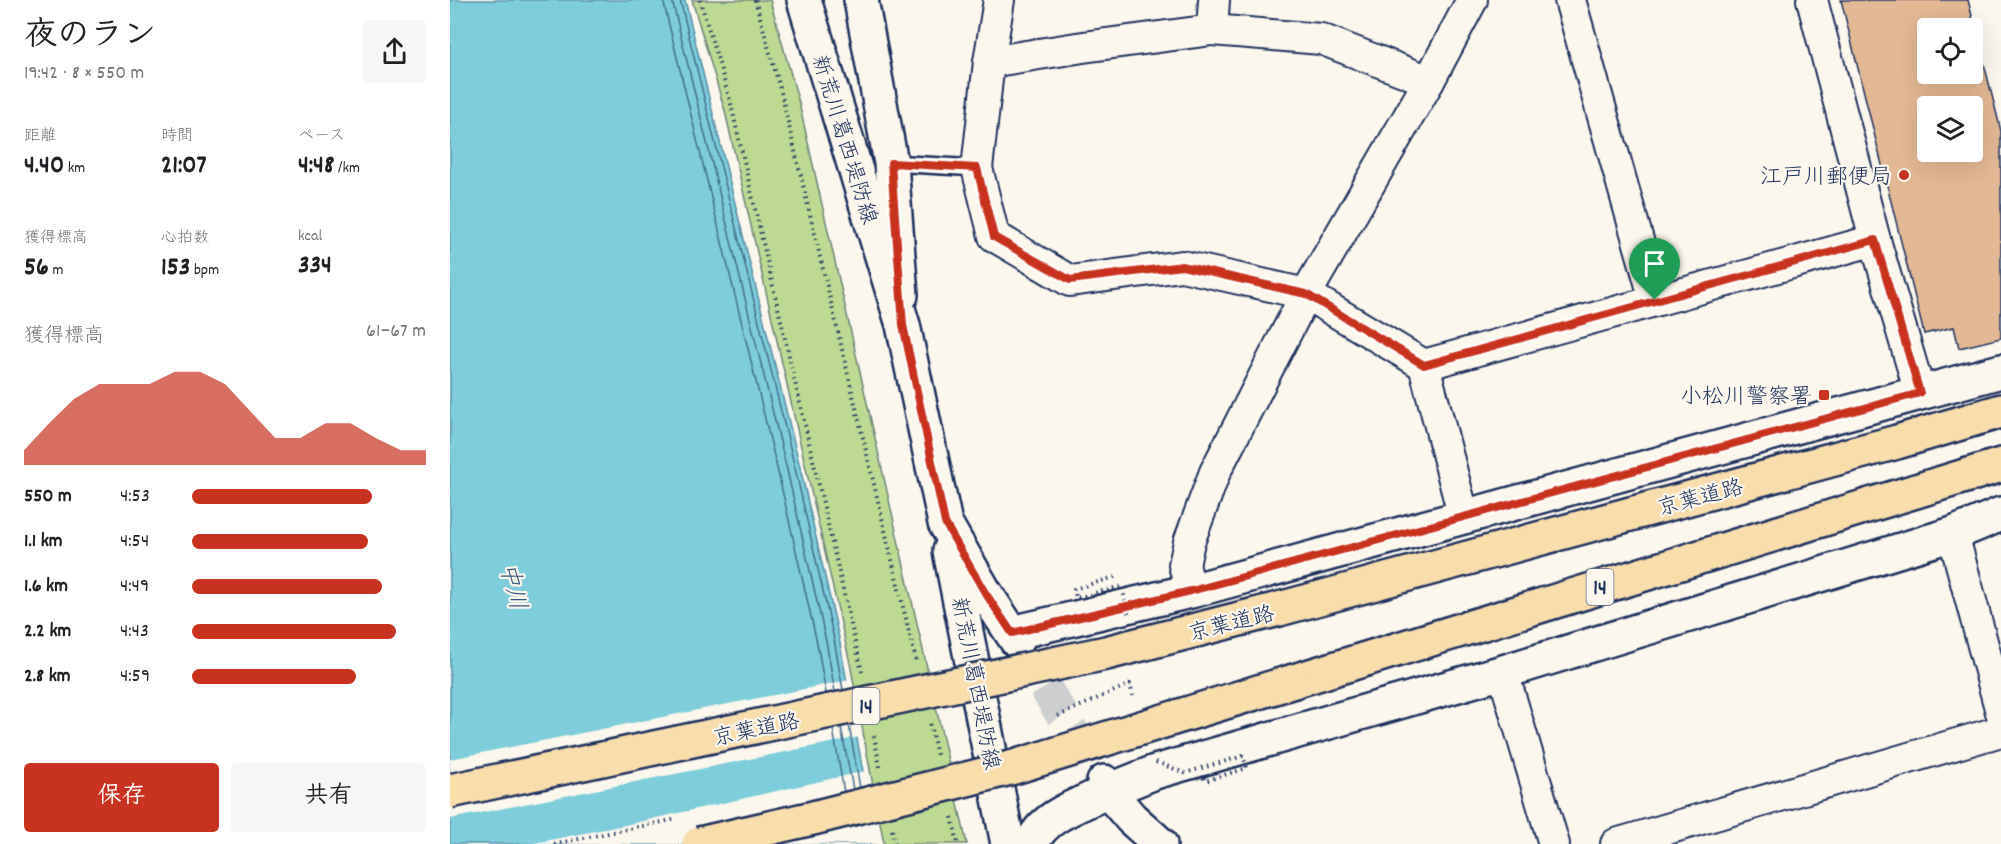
<!DOCTYPE html>
<html lang="ja">
<meta charset="utf-8">
<style>
body{margin:0;font-family:Dekko,"Klee One",sans-serif;background:#f6f6f6;color:#202124;height:100vh;display:flex;flex-direction:column;font-size:22px;white-space:nowrap}
*{box-sizing:border-box;margin:0}
p{font-size:20px;color:#757577}
.icon{flex:none;width:33px;height:33px;fill:none;stroke:currentColor;stroke-width:2;stroke-linecap:round;stroke-linejoin:round}
.map{position:relative;flex:1;overflow:hidden}
.drawer{display:flex;flex-direction:column;background:#fff;width:450px}
.drawer>*{flex:none}
.buttons{position:absolute;left:1467px;top:18px;display:grid;gap:12px}
.buttons a{display:grid;place-items:center;width:66px;height:66px;border-radius:6px;background:#fff;box-shadow:0 6px 24px #0002;font-size:30px}
.pin{position:absolute;display:grid;place-items:center;width:51px;height:51px;color:#fff;margin:-62px -26px;border-radius:50% 50% 50% 0;rotate:-45deg;box-shadow:0 0 6px #0007}
.pin .icon{rotate:45deg}
.round{display:grid;place-items:center;flex:none;width:63px;height:63px;border-radius:6px;background:#f6f6f6}
.headline{display:flex;align-items:center;justify-content:space-between;height:102px;padding:0 24px}
h1{font-size:33px;font-weight:700;line-height:45px}
.metrics{display:grid;grid-template-columns:repeat(3,1fr);gap:9px;height:102px;padding:6px 24px}
.metrics div{display:grid;align-content:center}
.metrics b{font-size:26px;font-weight:700}
.metrics small{font-size:16px;font-weight:400}
.metrics p{font-size:16px}
.chart{height:168px;padding:12px 24px}
.chart p{display:flex;justify-content:space-between}
.chart svg{width:100%;height:108px;margin-top:6px;fill:#c8321e;opacity:.7}
.action{display:flex;gap:12px;margin-top:auto;padding:12px 24px}
.action a{flex:1;height:69px;border-radius:6px;background:#c8321e;color:#fff;font-size:24px;font-weight:700;line-height:69px;text-align:center}
.action a+a{background:#f6f6f6;color:#202124}
ul{padding:0 24px;list-style:none;font-size:20px}
li{display:grid;grid-template-columns:96px 72px 1fr;align-items:center;height:45px}
li i{height:15px;border-radius:8px;background:#c8321e}
main{display:flex;flex:1;min-height:0}
.map>svg:first-child{display:block}
.green{fill:#bcda92;stroke:#6c8478;stroke-width:1.5}
.water{fill:#7eccdc;stroke:#568daa;stroke-width:1.5}
.pier{fill:#fbf7ec}
.lines{fill:none;stroke-linecap:round;stroke-linejoin:round}
.shore{stroke:#436e90;stroke-width:1.5}
.building{fill:#e3b893;stroke:#1b2f5e;stroke-width:1.5;fill-rule:evenodd}
.secondary-tunnel{stroke:#cecfd0;stroke-width:33;stroke-dasharray:33 16;stroke-linecap:butt}
.service-casing{stroke:#1b2f5e;stroke-width:20}
.minor-casing{stroke:#1b2f5e;stroke-width:34}
.tertiary-casing{stroke:#1b2f5e;stroke-width:38}
.secondary-casing{stroke:#1b2f5e;stroke-width:38}
.trunk-casing{stroke:#1b2f5e;stroke-width:38}
.path{stroke:#1b2f5e;stroke-width:4;stroke-dasharray:1.5 4.5;stroke-linecap:butt}
.service{stroke:#fbf7ec;stroke-width:15}
.minor{stroke:#fbf7ec;stroke-width:30}
.tertiary{stroke:#fbf7ec;stroke-width:33}
.secondary{stroke:#fbf7ec;stroke-width:33}
.trunk{stroke:#f9ddab;stroke-width:33}
.trunk-bridge-casing{stroke:#1b2f5e;stroke-width:38;stroke-linecap:butt}
.path-bridge{stroke:#1b2f5e;stroke-width:4;stroke-dasharray:1.5 4.5;stroke-linecap:butt}
.trunk-bridge{stroke:#f9ddab;stroke-width:33}
.route-casing{stroke:#fff;stroke-width:12}
.route{stroke:#c8321e;stroke-width:8}
.poi-dot{fill:#c8321e;stroke:#fbf7ec;stroke-width:2}
.labels{text-anchor:middle;stroke-width:4.5;stroke-linejoin:round;paint-order:stroke}
.shield{fill:#fbf7ec;stroke:#5e6b89;stroke-width:1.5}
.shield-label{font-size:21px;font-weight:bold;fill:#1b2f5e}
.street-label{font-size:22px;fill:#1b2f5e;stroke:#fbf7ec}
.poi-label{font-size:22px;fill:#1b2f5e;stroke:#fbf7ec;text-anchor:end}
.water-label{font-size:24px;font-style:italic;fill:#34567e;stroke:#fbf7ec}
</style>
<main>
<section class="drawer">
<div class="headline"><div><h1>夜のラン</h1><p>19:42 · 8 × 550 m</p></div><a class="round"><svg class="icon" aria-label="share" viewBox="0 0 24 24"><path d="M12 15V3M7 8l5-5 5 5M5 13v7h14v-7"/></svg></a></div>
<div class="metrics">
<div><p>距離</p><b>4.40<small> km</small></b></div>
<div><p>時間</p><b>21:07</b></div>
<div><p>ペース</p><b>4:48<small> /km</small></b></div>
</div>
<div class="metrics">
<div><p>獲得標高</p><b>56<small> m</small></b></div>
<div><p>心拍数</p><b>153<small> bpm</small></b></div>
<div><p>kcal</p><b>334</b></div>
</div>
<div class="chart"><p><span>獲得標高</span>61–67 m</p>
<svg viewBox="0 0 160 44" preserveAspectRatio="none"><path d="M0 44V38L10 27L20 17L30 11L40 11L50 11L60 6L70 6L80 11L90 22L100 33L110 33L120 27L130 27L140 33L150 38L160 38V44z"/></svg>
</div>
<ul>
<li><b>550 m</b>4:53<i style="width:77%"></i></li>
<li><b>1.1 km</b>4:54<i style="width:75%"></i></li>
<li><b>1.6 km</b>4:49<i style="width:81%"></i></li>
<li><b>2.2 km</b>4:43<i style="width:87%"></i></li>
<li><b>2.8 km</b>4:59<i style="width:70%"></i></li>
</ul>
<div class="action"><a>保存</a><a>共有</a></div>
</section>
<div class="map">
<svg width="1551" height="844" viewBox="0 0 1551 844">
<rect width="100%" height="100%" fill="#fbf7ec"/>
<filter id="ink" filterUnits="userSpaceOnUse"><feTurbulence type="fractalNoise" baseFrequency=".0167" numOctaves="2"/><feDisplacementMap in="SourceGraphic" scale="12" xChannelSelector="R" yChannelSelector="G"/><feConvolveMatrix kernelMatrix="1 2 1 2 8 2 1 2 1" color-interpolation-filters="sRGB"/></filter>
<g filter="url(#ink)">
<path class="green" d="M 242,0 L 320,0 L 349,103 L 517,844 L 434,844 L 400,663 L 275,111 Z"/>
<path class="water" d="M 0,0 L 235,0 L 350,467 L 389,638 L 426,844 L 0,844 Z"/>
<g class="pier">
<path d="M 400,680 L 410,737 L 0,819 L 0,759 Z"/>
<path d="M 416,771 L 429,844 L 80,844 L 175,825 Z"/>
</g>
<g class="lines">
<g class="shore">
<path d="M 213,0 L 328,472 L 367,643 L 376,693"/>
<path d="M 222,0 L 337,470 L 376,641 L 385,692"/>
<path d="M 230,0 L 345,468 L 384,639 L 393,690"/>
<path d="M 399,725 L 410,788"/>
<path d="M 391,727 L 403,789"/>
<path d="M 383,729 L 394,792"/>
</g>
</g>
<path class="building" d="M 1391,0 L 1518,0 L 1551,131 L 1551,338 L 1509,348 L 1504,327 L 1474,334 ZM 1478,28 L 1522,28 L 1522,74 L 1478,74 ZM 1478,106 L 1522,106 L 1522,152 L 1478,152 Z"/>
<g class="lines">
<path class="secondary-tunnel" d="M 569,646 L 654,782"/>
<g class="service-casing">
<path id="service" d="M 441,163 L 527,168"/>
</g>
<g class="minor-casing">
<g id="minor">
<path d="M 549,0 L 539,62 L 527,168 L 544,236 L 620,281 L 732,266 L 856,294 L 974,365 L 1425,240"/>
<path d="M 1120,0 L 1205,300"/>
<path d="M 1362,0 L 1425,240 L 1470,393"/>
<path d="M 762,30 L 764,0"/>
<path d="M 539,62 L 633,47 L 762,30 L 871,39 L 979,81"/>
<path d="M 974,365 L 1014,518"/>
<path d="M 1503,534 L 1551,712"/>
<path d="M 741,591 L 734,565 L 739,542 L 765,472 L 856,294 L 979,81 L 1022,0"/>
<path d="M 1053,672 L 1104,844"/>
<path d="M 1166,844 L 1551,731"/>
</g>
</g>
<g class="tertiary-casing">
<g id="tertiary">
<path d="M 411,0 L 441,163 L 451,295"/>
<path d="M 562,633 L 741,591 L 1551,371"/>
<path d="M 710,844 L 681,818 L 658,791 L 705,772 L 1053,672 L 1503,534 L 1551,514"/>
</g>
</g>
<g class="secondary-casing">
<g id="secondary">
<path d="M 354,0 L 453,325 L 495,523 L 534,591 L 567,641"/>
<path d="M 500,551 L 558,844"/>
<path d="M 582,844 C 592,815 633,804 658,791 L 654,782"/>
</g>
</g>
<g class="trunk-casing">
<g id="trunk">
<path d="M 829,609 L 1447,442 L 1551,411"/>
<path d="M 844,681 L 1551,465"/>
</g>
</g>
<g class="path">
<path d="M 250,0 L 280,100 L 412,672"/>
<path d="M 305,0 L 330,88 L 466,661"/>
<path d="M 608,716 L 680,684 L 683,696"/>
<path d="M 480,724 L 487,755"/>
<path d="M 424,736 L 430,767"/>
<path d="M 502,817 L 508,844"/>
<path d="M 442,830 L 445,844"/>
</g>
<use href="#service" class="service"/>
<use href="#minor" class="minor"/>
<use href="#tertiary" class="tertiary"/>
<use href="#secondary" class="secondary"/>
<use href="#trunk" class="trunk"/>
<g class="trunk-bridge-casing">
<g id="trunk-bridge">
<path d="M 0,791 L 656,653 L 829,609"/>
<path d="M 249,844 L 363,818 L 564,767 L 844,681"/>
</g>
</g>
<g class="path-bridge">
<path d="M 665,577 L 624,589 L 626,598 L 672,586 L 678,613"/>
<path d="M 706,762 L 735,773 L 793,756 L 797,768 L 755,781 L 752,774"/>
<path d="M 104,844 L 227,819"/>
</g>
<use href="#trunk-bridge" class="trunk-bridge"/>
</g>
</g>
<g class="lines" filter="url(#ink)">
<g class="route-casing">
<path id="route" d="M 441,163 L 527,168 L 544,237 L 620,280 L 732,266 L 856,294 L 974,365 L 1425,240 L 1470,393 L 741,591 L 562,633 L 534,591 L 495,523 L 453,325 Z"/>
</g>
<use href="#route" class="route"/>
</g>
<g class="poi-dot">
<circle cx="1454" cy="175" r="6"/>
<rect x="1368" y="389" width="12" height="12" rx="3"/>
</g>
<g class="labels">
<g class="shield">
<rect x="1136.5" y="569" width="27" height="36" rx="4.5"/>
<rect x="402.5" y="688" width="27" height="36" rx="4.5"/>
</g>
<g class="shield-label">
<text x="1150" y="594">14</text>
<text x="416" y="713">14</text>
</g>
<g class="street-label">
<text transform="translate(396 139) rotate(73)" y="8">新荒川葛西堤防線</text>
<text transform="translate(1250 496) rotate(-15)" y="8">京葉道路</text>
<text transform="translate(781 622) rotate(-14)" y="8">京葉道路</text>
<text transform="translate(527 683) rotate(79)" y="8">新荒川葛西堤防線</text>
<text transform="translate(306 728) rotate(-12)" y="8">京葉道路</text>
</g>
<g class="poi-label">
<text x="1442" y="183">江戸川郵便局</text>
<text x="1362" y="403">小松川警察署</text>
</g>
<g class="water-label">
<text transform="translate(64 586) rotate(76)" y="8">中川</text>
</g>
</g>
</svg>
<div class="buttons">
<a><svg class="icon" aria-label="locate" viewBox="0 0 24 24"><circle cx="12" cy="12" r="6"/><path d="M12 2v4M12 18v4M2 12h4M18 12h4"/></svg></a>
<a><svg class="icon" aria-label="layers" viewBox="0 0 24 24"><path d="M12 4l9 5-9 5-9-5zM3 14l9 5 9-5"/></svg></a>
</div>
<div class="pin" style="left:1205px;top:300px;background:#1e9e55"><svg class="icon" aria-label="arrive" viewBox="0 0 24 24"><path d="M6 21V4h12l-3 4 3 4H6"/></svg></div>
</div>
</main>
